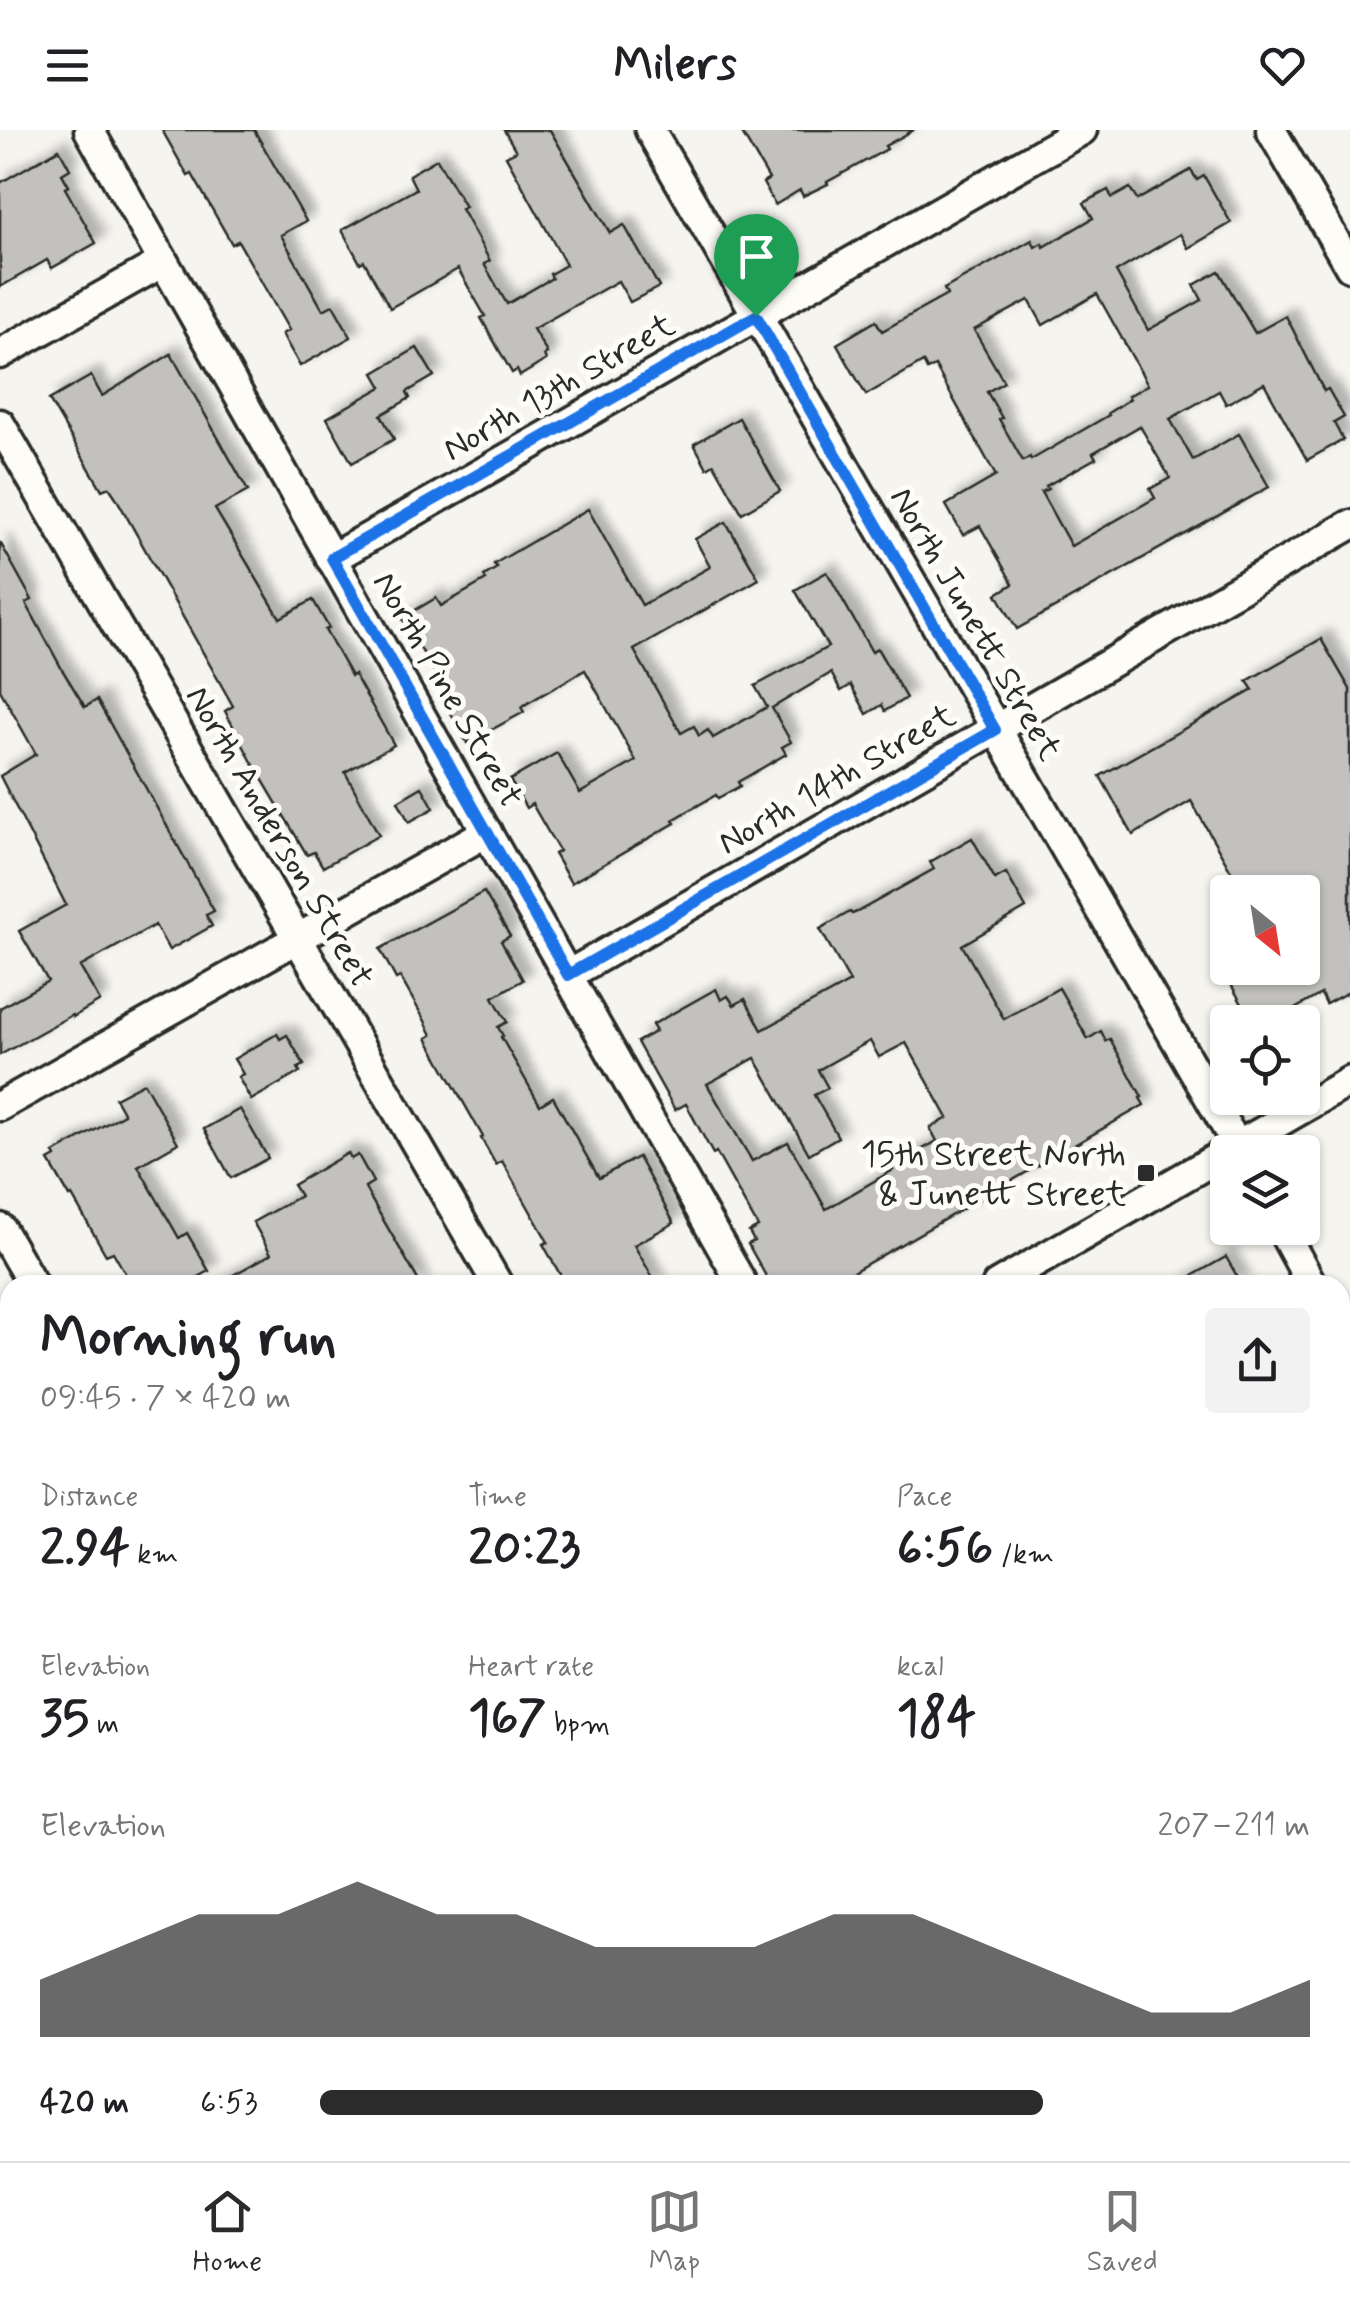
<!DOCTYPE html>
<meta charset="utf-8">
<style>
body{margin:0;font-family:Mynerve,sans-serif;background:#f2f2f2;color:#202124;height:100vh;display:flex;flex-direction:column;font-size:38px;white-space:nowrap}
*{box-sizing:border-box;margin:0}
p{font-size:32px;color:#757577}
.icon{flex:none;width:55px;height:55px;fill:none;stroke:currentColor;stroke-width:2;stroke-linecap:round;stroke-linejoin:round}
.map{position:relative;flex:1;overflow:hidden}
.drawer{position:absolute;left:0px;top:1145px;width:1350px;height:888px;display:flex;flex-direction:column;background:#fff;border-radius:30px 30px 0 0;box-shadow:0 2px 8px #0004}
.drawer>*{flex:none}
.needle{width:65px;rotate:150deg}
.fabs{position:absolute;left:1210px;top:745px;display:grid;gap:20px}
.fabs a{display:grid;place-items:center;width:110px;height:110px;border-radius:10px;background:#fff;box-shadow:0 2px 8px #0004;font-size:50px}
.pin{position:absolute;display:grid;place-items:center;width:85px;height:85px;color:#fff;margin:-102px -42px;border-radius:50% 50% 50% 0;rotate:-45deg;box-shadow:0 0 10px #0007}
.pin .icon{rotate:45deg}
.round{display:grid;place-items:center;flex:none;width:105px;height:105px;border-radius:10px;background:#f2f2f2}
.summary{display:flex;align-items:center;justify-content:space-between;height:170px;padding:0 40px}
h1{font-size:55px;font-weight:700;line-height:75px}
.stats{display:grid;grid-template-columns:repeat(3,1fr);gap:15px;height:170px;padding:10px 40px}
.stats div{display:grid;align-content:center}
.stats b{font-size:50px;font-weight:700}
.stats small{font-size:28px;font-weight:400}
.stats p{font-size:28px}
.chart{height:280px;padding:20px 40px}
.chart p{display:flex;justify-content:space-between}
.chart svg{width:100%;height:180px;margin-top:10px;fill:#2b2b2b;opacity:.7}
ul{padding:0 40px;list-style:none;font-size:32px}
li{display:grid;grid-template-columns:160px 120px 1fr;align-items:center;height:75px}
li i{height:25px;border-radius:12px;background:#2b2b2b}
header{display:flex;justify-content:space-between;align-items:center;height:130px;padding:0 40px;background:#fff;font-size:45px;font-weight:700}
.dock{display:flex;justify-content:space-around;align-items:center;height:140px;border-top:2px solid #e0e0e0;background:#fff;font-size:28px;color:#757577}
.dock a{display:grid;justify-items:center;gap:5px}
.dock .selected{color:#2b2b2b}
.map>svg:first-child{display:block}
.green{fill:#d7d6d2;stroke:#81807e;stroke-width:2.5}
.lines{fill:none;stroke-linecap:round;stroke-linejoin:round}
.stream{stroke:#797877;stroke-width:9}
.building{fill:#c2c1be;stroke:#2b2b2b;stroke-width:2.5;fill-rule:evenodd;filter:url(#shadow)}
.street-casing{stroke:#2b2b2b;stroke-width:35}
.street{stroke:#fdfcf7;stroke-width:28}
.route-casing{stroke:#fff;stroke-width:20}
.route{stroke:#1a73e8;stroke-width:12}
.poi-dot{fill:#2b2b2b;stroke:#fdfcf7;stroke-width:4}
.labels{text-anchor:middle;stroke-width:10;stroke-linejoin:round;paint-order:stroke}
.street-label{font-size:35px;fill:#2b2b2b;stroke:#fdfcf7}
.poi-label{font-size:35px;fill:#2b2b2b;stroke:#fdfcf7;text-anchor:end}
</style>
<header><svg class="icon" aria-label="menu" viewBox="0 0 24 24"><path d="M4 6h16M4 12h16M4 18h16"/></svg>Milers<svg class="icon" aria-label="heart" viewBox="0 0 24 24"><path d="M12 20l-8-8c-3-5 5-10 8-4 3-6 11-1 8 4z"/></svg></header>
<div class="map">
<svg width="1350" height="2031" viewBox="0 0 1350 2031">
<defs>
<filter id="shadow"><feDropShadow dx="9" dy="-9" stdDeviation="5" flood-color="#0004"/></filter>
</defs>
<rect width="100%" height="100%" fill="#f5f4ef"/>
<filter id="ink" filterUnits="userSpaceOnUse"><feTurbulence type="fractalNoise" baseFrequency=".01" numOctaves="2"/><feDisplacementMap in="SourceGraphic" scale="20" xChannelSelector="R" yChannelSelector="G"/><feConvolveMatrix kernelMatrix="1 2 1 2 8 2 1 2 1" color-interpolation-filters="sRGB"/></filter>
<g filter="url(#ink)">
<path class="green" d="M 1350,1846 L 1350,2031 L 1245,2031 L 1249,2023 L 1340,2022 L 1340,1863 Z"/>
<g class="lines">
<g class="stream">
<path d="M 1340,1959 L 1350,1943"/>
<path d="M 1295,2031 L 1301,2022"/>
</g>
</g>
<g class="building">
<path d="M 162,0 L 254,0 L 306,91 L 281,105 L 323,180 L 333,175 L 351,207 L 300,236 L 282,204 L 289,200 L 238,111 L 232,114 L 192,44 L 188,46 Z"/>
<path d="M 504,0 L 550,0 L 610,103 L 624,95 L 659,157 L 630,172 L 618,151 L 533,199 L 547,223 L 544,225 L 546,230 L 520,246 L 517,240 L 512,243 L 481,188 L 485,186 L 458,139 L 390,178 L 364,131 L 360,133 L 342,100 L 416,59 L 409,45 L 437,29 L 465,77 L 461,79 L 490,131 L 484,134 L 507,174 L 552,148 L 550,144 L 566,135 L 506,26 L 516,21 Z"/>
<path d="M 740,0 L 914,0 L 885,16 L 887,19 L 827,52 L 828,54 L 803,66 L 800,60 L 775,75 L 763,53 L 769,49 Z"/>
<path d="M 59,19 L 70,39 L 62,44 L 69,56 L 65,58 L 96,113 L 52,138 L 47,130 L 0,157 L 0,53 Z"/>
<path d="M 1191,40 L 1197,50 L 1204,46 L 1231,93 L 1188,118 L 1180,104 L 1116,142 L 1148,200 L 1202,170 L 1194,155 L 1219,141 L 1255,203 L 1286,186 L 1324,261 L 1328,259 L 1344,287 L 1334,293 L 1343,310 L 1307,330 L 1264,253 L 1226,274 L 1219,261 L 1170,289 L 1193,330 L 1239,304 L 1269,357 L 1017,499 L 997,464 L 1013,454 L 980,396 L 963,405 L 946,375 L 996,346 L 935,236 L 927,240 L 923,232 L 866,265 L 837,214 L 876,191 L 882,201 L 947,165 L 944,159 L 1032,110 L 1035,117 L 1042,113 L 1044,117 L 1093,88 L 1084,73 L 1108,60 L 1112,68 L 1130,58 L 1137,70 ZM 1097,164 L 1148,255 L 1128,266 L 1130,269 L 1108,283 L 1109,285 L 1031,330 L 1030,327 L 1023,331 L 999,289 L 1002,288 L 987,262 L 1004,252 L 974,200 L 1029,170 L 1043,195 ZM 1140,296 L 1170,348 L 1150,359 L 1155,368 L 1071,416 L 1041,362 L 1048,359 L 1046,356 L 1096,328 L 1093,323 Z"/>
<path d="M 417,218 L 434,246 L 407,262 L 410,268 L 381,285 L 394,309 L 352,333 L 327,288 L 382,257 L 374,243 Z"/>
<path d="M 171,224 L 248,361 L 215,379 L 280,488 L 313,470 L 329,498 L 325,500 L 351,546 L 354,544 L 394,615 L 345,642 L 379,705 L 323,737 L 314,722 L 307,725 L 252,632 L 225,581 L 233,576 L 115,366 L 109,357 L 102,360 L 49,270 L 91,246 L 102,266 Z"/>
<path d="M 739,288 L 780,361 L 742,383 L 714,334 L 707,338 L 694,314 Z"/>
<path d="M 588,379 L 642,475 L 710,437 L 695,409 L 726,392 L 759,449 L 634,520 L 681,603 L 694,596 L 699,606 L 708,600 L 713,608 L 767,577 L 755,556 L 828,517 L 795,460 L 827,442 L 872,522 L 877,518 L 906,568 L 885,581 L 882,575 L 867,584 L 851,555 L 841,561 L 831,543 L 772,578 L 791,612 L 782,617 L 786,624 L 738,652 L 740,656 L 718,668 L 716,665 L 673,690 L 675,693 L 571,753 L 554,724 L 559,721 L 532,674 L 526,678 L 510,650 L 557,623 L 580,663 L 636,631 L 585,540 L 521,577 L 524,582 L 467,613 L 450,582 L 456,578 L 402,488 L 436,468 L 441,476 L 486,450 L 484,446 L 497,438 L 494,434 Z"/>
<path d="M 0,412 L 32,470 L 26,473 L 63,541 L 85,577 L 97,570 L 214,781 L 206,785 L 212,796 L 169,820 L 155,795 L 80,837 L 100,871 L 73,887 L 72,885 L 0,925 L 0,878 L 48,851 L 19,801 L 66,775 L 0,646 L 36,624 L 0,560 Z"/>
<path d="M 1321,509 L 1350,559 L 1350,861 L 1326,874 L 1321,864 L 1272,892 L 1252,892 L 1228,849 L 1248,838 L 1302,838 L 1302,762 L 1243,762 L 1191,671 L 1133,705 L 1100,646 L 1253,560 L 1247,551 Z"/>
<path d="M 422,657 L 434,678 L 409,692 L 398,671 Z"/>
<path d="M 972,708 L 995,749 L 1006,743 L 1026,778 L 962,815 L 1004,889 L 1059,858 L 1088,909 L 1101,901 L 1106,911 L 1110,909 L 1142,967 L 1140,968 L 1144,975 L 830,1155 L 771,1155 L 748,1114 L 754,1111 L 749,1102 L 758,1097 L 716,1022 L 713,1024 L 686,974 L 675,980 L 637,912 L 656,901 L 652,895 L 716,859 L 721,870 L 728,866 L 734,875 L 745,869 L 762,900 L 850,852 L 820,799 L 850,782 L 852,784 L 857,782 L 934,739 L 930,732 ZM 870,911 L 879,927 L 906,913 L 948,988 L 930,998 L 937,1011 L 891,1037 L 893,1040 L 826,1079 L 788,1012 L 752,1031 L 707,954 L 755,928 L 809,1024 L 838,1007 L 814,965 L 828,958 L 818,940 Z"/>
<path d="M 484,762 L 510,806 L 501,811 L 523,850 L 493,867 L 507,892 L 498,897 L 503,906 L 501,907 L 540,975 L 553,967 L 599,1048 L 638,1027 L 674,1093 L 634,1115 L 657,1155 L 566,1155 L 543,1114 L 548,1112 L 502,1031 L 496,1035 L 481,1008 L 483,1007 L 427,908 L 432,905 L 425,891 L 400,847 L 396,849 L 380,819 Z"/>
<path d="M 277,904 L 280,909 L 287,905 L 304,935 L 298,938 L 300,942 L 251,970 L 238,947 L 243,944 L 234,929 Z"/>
<path d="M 144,953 L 178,1013 L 138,1036 L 179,1108 L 187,1103 L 209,1141 L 185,1155 L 132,1155 L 113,1122 L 106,1125 L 72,1066 L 70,1067 L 49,1031 L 56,1027 L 54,1023 L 124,984 L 115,968 Z"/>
<path d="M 240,979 L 268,1028 L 231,1048 L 204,999 Z"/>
<path d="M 348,1023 L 351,1029 L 358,1025 L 373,1052 L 365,1057 L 367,1062 L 421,1155 L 215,1155 L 271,1124 L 253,1092 L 300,1066 L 293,1055 Z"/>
<path d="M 1226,1127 L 1242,1155 L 1176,1155 Z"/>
</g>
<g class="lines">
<g class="street-casing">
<g id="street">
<path d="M 89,0 L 743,1155"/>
<path d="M 650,0 L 1241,1022"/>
<path d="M 1271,0 L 1350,137"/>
<path d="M 0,224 L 163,132"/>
<path d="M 0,294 L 498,1155"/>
<path d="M 331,429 L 1082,0"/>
<path d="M 568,845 L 1350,395"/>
<path d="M 0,976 L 487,702"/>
<path d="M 0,1098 L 33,1155"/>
<path d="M 1281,1098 L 1312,1155"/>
<path d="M 997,1155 L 1350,951"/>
<path d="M 1340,1209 L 1350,1227"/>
<path d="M 1340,1508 L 1350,1502"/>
<path d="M 0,1727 L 10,1721"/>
<path d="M 0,1910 L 10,1928"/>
<path d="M 65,2022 L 70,2031"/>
<path d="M 534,2022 L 539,2031"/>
<path d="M 998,2022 L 1003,2031"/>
<path d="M 794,2031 L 809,2022"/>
</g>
</g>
<use href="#street" class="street"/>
</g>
</g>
<g class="lines" filter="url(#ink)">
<g class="route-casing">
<path id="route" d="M 756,186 L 995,600 L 568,845 L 332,428 Z"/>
</g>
<use href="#route" class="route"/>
</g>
<rect class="poi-dot" x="1136" y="1033" width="20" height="20" rx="5"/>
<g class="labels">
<g class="street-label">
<text transform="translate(558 256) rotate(-30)" y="12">North 13th Street</text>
<text transform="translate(977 493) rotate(60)" y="12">North Junett Street</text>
<text transform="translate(449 559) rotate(60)" y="12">North Pine Street</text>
<text transform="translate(836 648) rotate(-30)" y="12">North 14th Street</text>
<text transform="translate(281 706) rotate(60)" y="12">North Anderson Street</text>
</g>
<g class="poi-label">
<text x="1126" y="1035">15th Street North<tspan x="1126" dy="40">&amp; Junett Street</tspan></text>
</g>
</g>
</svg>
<div class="fabs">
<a><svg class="needle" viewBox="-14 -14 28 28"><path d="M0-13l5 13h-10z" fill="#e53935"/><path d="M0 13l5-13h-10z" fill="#757577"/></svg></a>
<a><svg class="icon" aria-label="locate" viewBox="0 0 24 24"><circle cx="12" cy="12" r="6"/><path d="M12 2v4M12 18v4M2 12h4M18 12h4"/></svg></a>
<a><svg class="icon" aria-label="layers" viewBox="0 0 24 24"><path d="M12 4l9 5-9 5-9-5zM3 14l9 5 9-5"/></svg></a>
</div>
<div class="pin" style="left:756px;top:186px;background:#1e9e55"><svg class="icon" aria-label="arrive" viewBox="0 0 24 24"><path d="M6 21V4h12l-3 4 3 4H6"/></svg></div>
<section class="drawer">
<div class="summary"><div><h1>Morning run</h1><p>09:45 · 7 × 420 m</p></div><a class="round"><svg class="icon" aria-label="share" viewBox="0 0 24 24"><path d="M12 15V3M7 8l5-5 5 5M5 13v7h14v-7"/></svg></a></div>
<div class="stats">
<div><p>Distance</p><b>2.94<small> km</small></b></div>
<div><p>Time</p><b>20:23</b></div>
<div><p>Pace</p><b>6:56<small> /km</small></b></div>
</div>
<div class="stats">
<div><p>Elevation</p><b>35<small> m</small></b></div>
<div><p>Heart rate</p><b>167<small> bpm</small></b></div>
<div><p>kcal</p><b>184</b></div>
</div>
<div class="chart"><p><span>Elevation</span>207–211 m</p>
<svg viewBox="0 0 160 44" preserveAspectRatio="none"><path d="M0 44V30L10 22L20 14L30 14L40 6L50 14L60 14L70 22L80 22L90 22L100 14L110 14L120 22L130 30L140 38L150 38L160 30V44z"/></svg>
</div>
<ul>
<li><b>420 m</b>6:53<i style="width:73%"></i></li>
</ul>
</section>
</div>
<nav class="dock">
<a class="selected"><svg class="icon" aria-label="home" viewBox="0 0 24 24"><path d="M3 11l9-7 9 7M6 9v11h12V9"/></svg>Home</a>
<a><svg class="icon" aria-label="map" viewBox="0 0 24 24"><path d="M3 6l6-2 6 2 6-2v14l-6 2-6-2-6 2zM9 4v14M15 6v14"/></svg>Map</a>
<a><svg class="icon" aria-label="saved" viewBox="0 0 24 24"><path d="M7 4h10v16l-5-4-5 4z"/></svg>Saved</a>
</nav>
